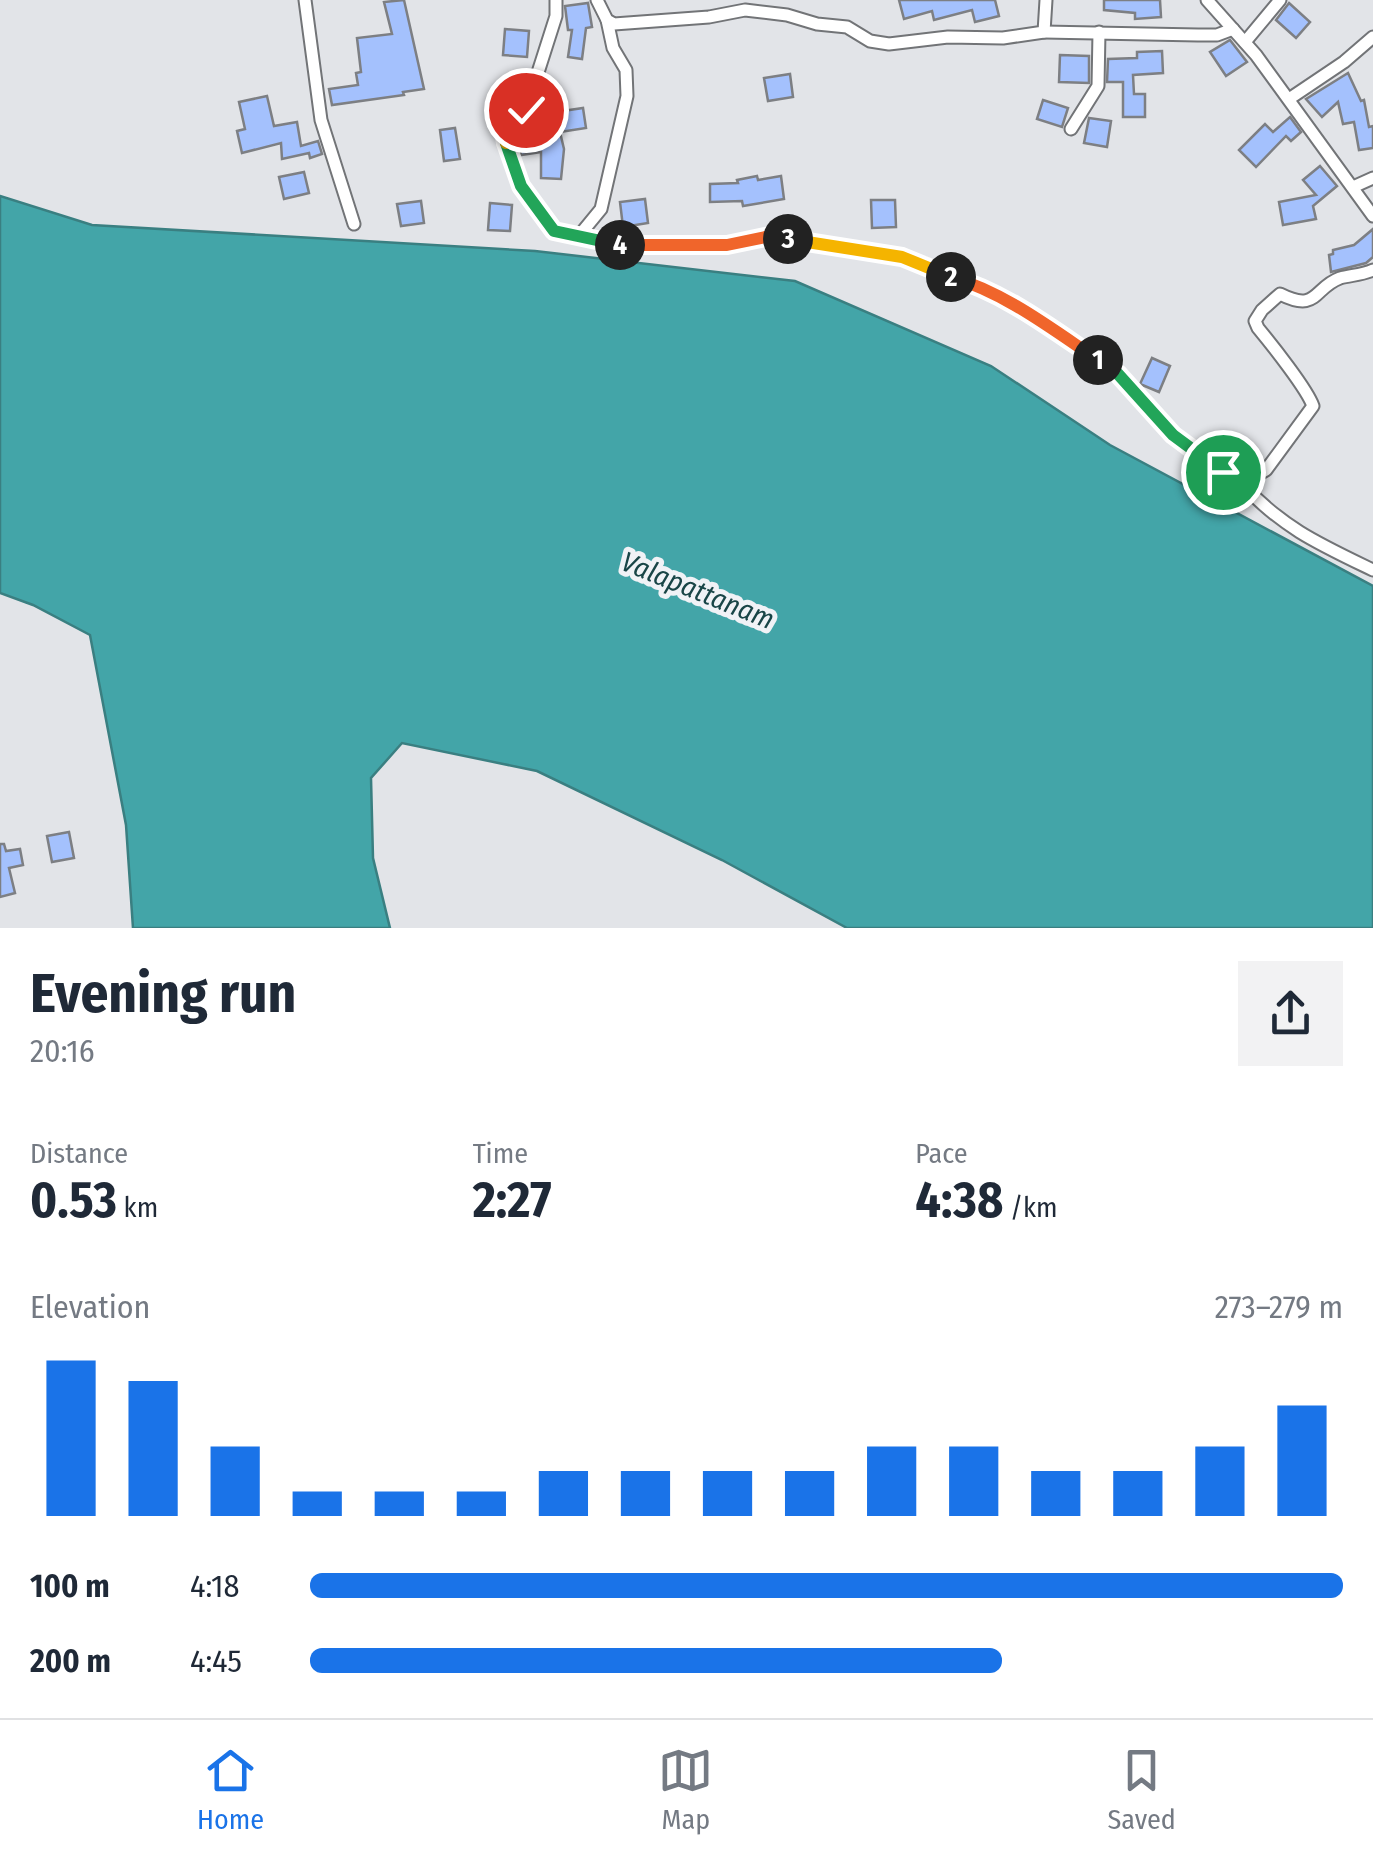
<!DOCTYPE html>
<meta charset="utf-8">
<style>
body{margin:0;font-family:"Fira Sans Condensed",sans-serif;background:#f2f2f3;color:#1f2937;height:100vh;display:flex;flex-direction:column;font-size:38px;white-space:nowrap}
*{box-sizing:border-box;margin:0}
p{font-size:32px;color:#747a83}
.icon{flex:none;width:55px;height:55px;fill:none;stroke:currentColor;stroke-width:2;stroke-linecap:round;stroke-linejoin:round}
.map{position:relative;height:928px;overflow:hidden}
.details{display:flex;flex-direction:column;background:#fff;flex:1}
.details>*{flex:none}
.pin{position:absolute;display:grid;place-items:center;width:85px;height:85px;color:#fff;margin:-42px;border:5px solid #fff;border-radius:50%;box-shadow:0 2px 10px #0007}
.km{position:absolute;width:50px;height:50px;margin:-25px;border-radius:50%;background:#222;color:#fff;font-size:28px;line-height:50px;text-align:center}
.round{display:grid;place-items:center;flex:none;width:105px;height:105px;border-radius:0px;background:#f2f2f3}
.overview{display:flex;align-items:center;justify-content:space-between;height:170px;padding:0 30px}
h1{font-size:55px;font-weight:700;line-height:75px}
.metrics{display:grid;grid-template-columns:repeat(3,1fr);gap:15px;height:170px;padding:10px 30px}
.metrics div{display:grid;align-content:center}
.metrics b{font-size:50px;font-weight:700}
.metrics small{font-size:28px;font-weight:400}
.metrics p{font-size:28px}
.chart{height:280px;padding:20px 30px}
.chart p{display:flex;justify-content:space-between}
.chart svg{width:100%;height:180px;margin-top:10px;stroke:#1a73e8;stroke-width:6}
ul{padding:0 30px;list-style:none;font-size:32px}
li{display:grid;grid-template-columns:160px 120px 1fr;align-items:center;height:75px}
li i{height:25px;border-radius:12px;background:#1a73e8}
.tab-bar{display:flex;justify-content:space-around;align-items:center;height:140px;border-top:2px solid #e0e1e3;background:#fff;font-size:28px;color:#747a83}
.tab-bar a{display:grid;justify-items:center;gap:5px}
.tab-bar .on{color:#1a73e8}
.map>svg:first-child{display:block}
.water{fill:#43a5a8;stroke:#3a7f81;stroke-width:2.5}
.building{fill:#a4c1fd;stroke:#7d7f83;stroke-width:2.5}
.lines{fill:none;stroke-linecap:round;stroke-linejoin:round}
.minor-casing{stroke:#727477;stroke-width:15}
.minor{stroke:#fff;stroke-width:11}
.split-1-casing{stroke:#fff;stroke-width:20}
.split-2-casing{stroke:#fff;stroke-width:20}
.split-3-casing{stroke:#fff;stroke-width:20}
.split-4-casing{stroke:#fff;stroke-width:20}
.split-5-casing{stroke:#fff;stroke-width:20}
.split-6-casing{stroke:#fff;stroke-width:20}
.split-1{stroke:#22a559;stroke-width:12}
.split-2{stroke:#f0652b;stroke-width:12}
.split-3{stroke:#f5b400;stroke-width:12}
.split-4{stroke:#f0652b;stroke-width:12}
.split-5{stroke:#22a559;stroke-width:12}
.split-6{stroke:#f5b400;stroke-width:12}
.labels{text-anchor:middle;stroke-width:10;stroke-linejoin:round;paint-order:stroke}
.water-label{font-size:28px;font-style:italic;fill:#194547;stroke:#f0f2f6}
</style>
<div class="map">
<svg width="1373" height="928" viewBox="0 0 1373 928">
<rect width="100%" height="100%" fill="#e2e4e8"/>
<path class="water" d="M 0,196 L 92,225 L 535,251 L 795,281 L 991,366 L 1110,445 L 1373,586 L 1373,928 L 847,928 L 722,860 L 537,771 L 402,743 L 371,778 L 373,858 L 390,928 L 133,928 L 126,825 L 90,635 L 33,605 L 0,593 Z"/>
<g class="building">
<path d="M 404,0 L 424,89 L 403,92 L 404,95 L 332,105 L 329,89 L 358,85 L 356,73 L 361,72 L 357,38 L 392,34 L 384,2 Z"/>
<path d="M 899,0 L 995,0 L 999,16 L 975,22 L 972,10 L 934,20 L 932,11 L 904,19 Z"/>
<path d="M 1104,0 L 1160,0 L 1161,17 L 1135,19 L 1135,13 L 1104,10 Z"/>
<path d="M 588,3 L 592,27 L 586,28 L 582,59 L 568,57 L 572,30 L 568,30 L 565,6 Z"/>
<path d="M 1289,3 L 1310,22 L 1296,38 L 1276,20 Z"/>
<path d="M 505,29 L 529,31 L 527,57 L 503,55 Z"/>
<path d="M 1230,40 L 1247,62 L 1226,76 L 1210,52 Z"/>
<path d="M 1162,51 L 1163,73 L 1133,75 L 1134,94 L 1145,94 L 1145,117 L 1123,117 L 1123,82 L 1107,82 L 1108,59 L 1137,58 L 1137,52 Z"/>
<path d="M 1060,55 L 1089,56 L 1089,83 L 1059,82 Z"/>
<path d="M 1348,73 L 1361,101 L 1364,100 L 1369,127 L 1373,126 L 1373,148 L 1359,150 L 1354,122 L 1343,124 L 1338,102 L 1322,117 L 1306,99 Z"/>
<path d="M 790,74 L 793,97 L 768,101 L 764,78 Z"/>
<path d="M 267,96 L 274,126 L 297,122 L 301,146 L 318,141 L 322,154 L 310,158 L 309,153 L 282,159 L 281,143 L 242,153 L 237,131 L 245,129 L 239,102 Z"/>
<path d="M 1043,100 L 1068,108 L 1062,127 L 1037,119 Z"/>
<path d="M 555,104 L 556,112 L 583,108 L 586,128 L 560,132 L 564,149 L 561,179 L 541,178 L 541,152 L 521,155 L 517,133 L 538,130 L 537,107 Z"/>
<path d="M 1290,117 L 1301,132 L 1291,141 L 1286,136 L 1256,167 L 1239,150 L 1265,124 L 1273,132 Z"/>
<path d="M 1089,118 L 1111,121 L 1107,147 L 1084,143 Z"/>
<path d="M 455,128 L 460,159 L 444,161 L 440,130 Z"/>
<path d="M 1320,166 L 1337,186 L 1313,206 L 1316,219 L 1283,225 L 1279,202 L 1316,195 L 1303,180 Z"/>
<path d="M 304,172 L 309,193 L 284,199 L 279,177 Z"/>
<path d="M 757,176 L 758,180 L 781,176 L 784,199 L 743,206 L 742,201 L 710,202 L 710,184 L 738,183 L 737,180 Z"/>
<path d="M 645,199 L 648,223 L 623,227 L 620,202 Z"/>
<path d="M 871,200 L 895,200 L 896,227 L 872,228 Z"/>
<path d="M 421,201 L 424,223 L 401,226 L 397,204 Z"/>
<path d="M 490,203 L 512,205 L 510,231 L 488,230 Z"/>
<path d="M 1373,229 L 1373,257 L 1366,263 L 1331,272 L 1329,255 L 1333,254 L 1333,250 L 1354,245 Z"/>
<path d="M 1152,358 L 1170,366 L 1159,392 L 1140,384 Z"/>
<path d="M 69,832 L 74,858 L 52,862 L 47,836 Z"/>
<path d="M 0,844 L 4,844 L 6,851 L 20,849 L 23,865 L 9,868 L 15,893 L 0,897 Z"/>
</g>
<g class="lines">
<g class="minor-casing">
<g id="minor">
<path d="M 305,0 L 321,120 L 354,224"/>
<path d="M 556,0 L 556,16 L 526,110 L 511,116 L 503,127 L 521,186 L 553,231 L 578,237"/>
<path d="M 597,0 L 607,20 L 614,24 L 709,17 L 745,10 L 787,15 L 817,24 L 847,27 L 870,41 L 889,44 L 948,37 L 1003,38 L 1044,32 L 1046,0"/>
<path d="M 1207,0 L 1256,55 L 1373,216"/>
<path d="M 607,20 L 613,48 L 626,70 L 627,96 L 601,209 L 578,237 L 634,247 L 727,245 L 770,236 L 902,257 L 924,264 L 1003,297 L 1093,356 L 1118,374 L 1173,435 L 1242,484 L 1266,470 L 1313,406 C 1307,389 1272,345 1258,328 L 1255,321 L 1262,310 L 1280,294 C 1318,313 1313,288 1340,278 C 1351,275 1362,275 1373,270"/>
<path d="M 1044,32 L 1198,35 L 1217,35 L 1233,29"/>
<path d="M 1245,42 L 1280,0"/>
<path d="M 1289,99 L 1344,62 L 1373,37"/>
<path d="M 1071,129 L 1098,86 L 1099,32"/>
<path d="M 1353,187 L 1373,178"/>
<path d="M 1242,484 C 1283,528 1319,544 1373,570"/>
</g>
</g>
<use href="#minor" class="minor"/>
</g>
<g class="lines">
<g class="split-1-casing">
<path id="split-1" d="M 1098,360 L 1118,374 L 1173,435 L 1223,472"/>
</g>
<g class="split-2-casing">
<path id="split-2" d="M 951,277 C 1004,292 1052,329 1098,360"/>
</g>
<g class="split-3-casing">
<path id="split-3" d="M 788,239 L 902,257 L 951,277"/>
</g>
<g class="split-4-casing">
<path id="split-4" d="M 620,245 L 727,245 L 770,236 L 788,239"/>
</g>
<g class="split-5-casing">
<path id="split-5" d="M 506,143 L 521,186 L 554,231 L 620,245"/>
</g>
<g class="split-6-casing">
<path id="split-6" d="M 506,143 L 503,127 L 512,116 L 526,110"/>
</g>
<use href="#split-1" class="split-1"/>
<use href="#split-2" class="split-2"/>
<use href="#split-3" class="split-3"/>
<use href="#split-4" class="split-4"/>
<use href="#split-5" class="split-5"/>
<use href="#split-6" class="split-6"/>
</g>
<g class="labels">
<g class="water-label">
<text transform="translate(698 590) rotate(22)" y="10">Valapattanam</text>
</g>
</g>
</svg>
<div class="pin" style="left:1223px;top:472px;background:#1e9e55"><svg class="icon" aria-label="arrive" viewBox="0 0 24 24"><path d="M6 21V4h12l-3 4 3 4H6"/></svg></div>
<div class="pin" style="left:526px;top:110px;background:#d93025"><svg class="icon" aria-label="check" viewBox="0 0 24 24"><path d="M5 12l5 5 9-10"/></svg></div>
<b class="km" style="left:1098px;top:360px">1</b>
<b class="km" style="left:951px;top:277px">2</b>
<b class="km" style="left:788px;top:239px">3</b>
<b class="km" style="left:620px;top:245px">4</b>
</div>
<section class="details">
<div class="overview"><div><h1>Evening run</h1><p>20:16</p></div><a class="round"><svg class="icon" aria-label="share" viewBox="0 0 24 24"><path d="M12 15V3M7 8l5-5 5 5M5 13v7h14v-7"/></svg></a></div>
<div class="metrics">
<div><p>Distance</p><b>0.53<small> km</small></b></div>
<div><p>Time</p><b>2:27</b></div>
<div><p>Pace</p><b>4:38<small> /km</small></b></div>
</div>
<div class="chart"><p><span>Elevation</span>273–279 m</p>
<svg viewBox="0 0 160 44" preserveAspectRatio="none"><path d="M5 44V6M15 44V11M25 44V27M35 44V38M45 44V38M55 44V38M65 44V33M75 44V33M85 44V33M95 44V33M105 44V27M115 44V27M125 44V33M135 44V33M145 44V27M155 44V17"/></svg>
</div>
<ul>
<li><b>100 m</b>4:18<i style="width:100%"></i></li>
<li><b>200 m</b>4:45<i style="width:67%"></i></li>
</ul>
</section>
<nav class="tab-bar">
<a class="on"><svg class="icon" aria-label="home" viewBox="0 0 24 24"><path d="M3 11l9-7 9 7M6 9v11h12V9"/></svg>Home</a>
<a><svg class="icon" aria-label="map" viewBox="0 0 24 24"><path d="M3 6l6-2 6 2 6-2v14l-6 2-6-2-6 2zM9 4v14M15 6v14"/></svg>Map</a>
<a><svg class="icon" aria-label="saved" viewBox="0 0 24 24"><path d="M7 4h10v16l-5-4-5 4z"/></svg>Saved</a>
</nav>
